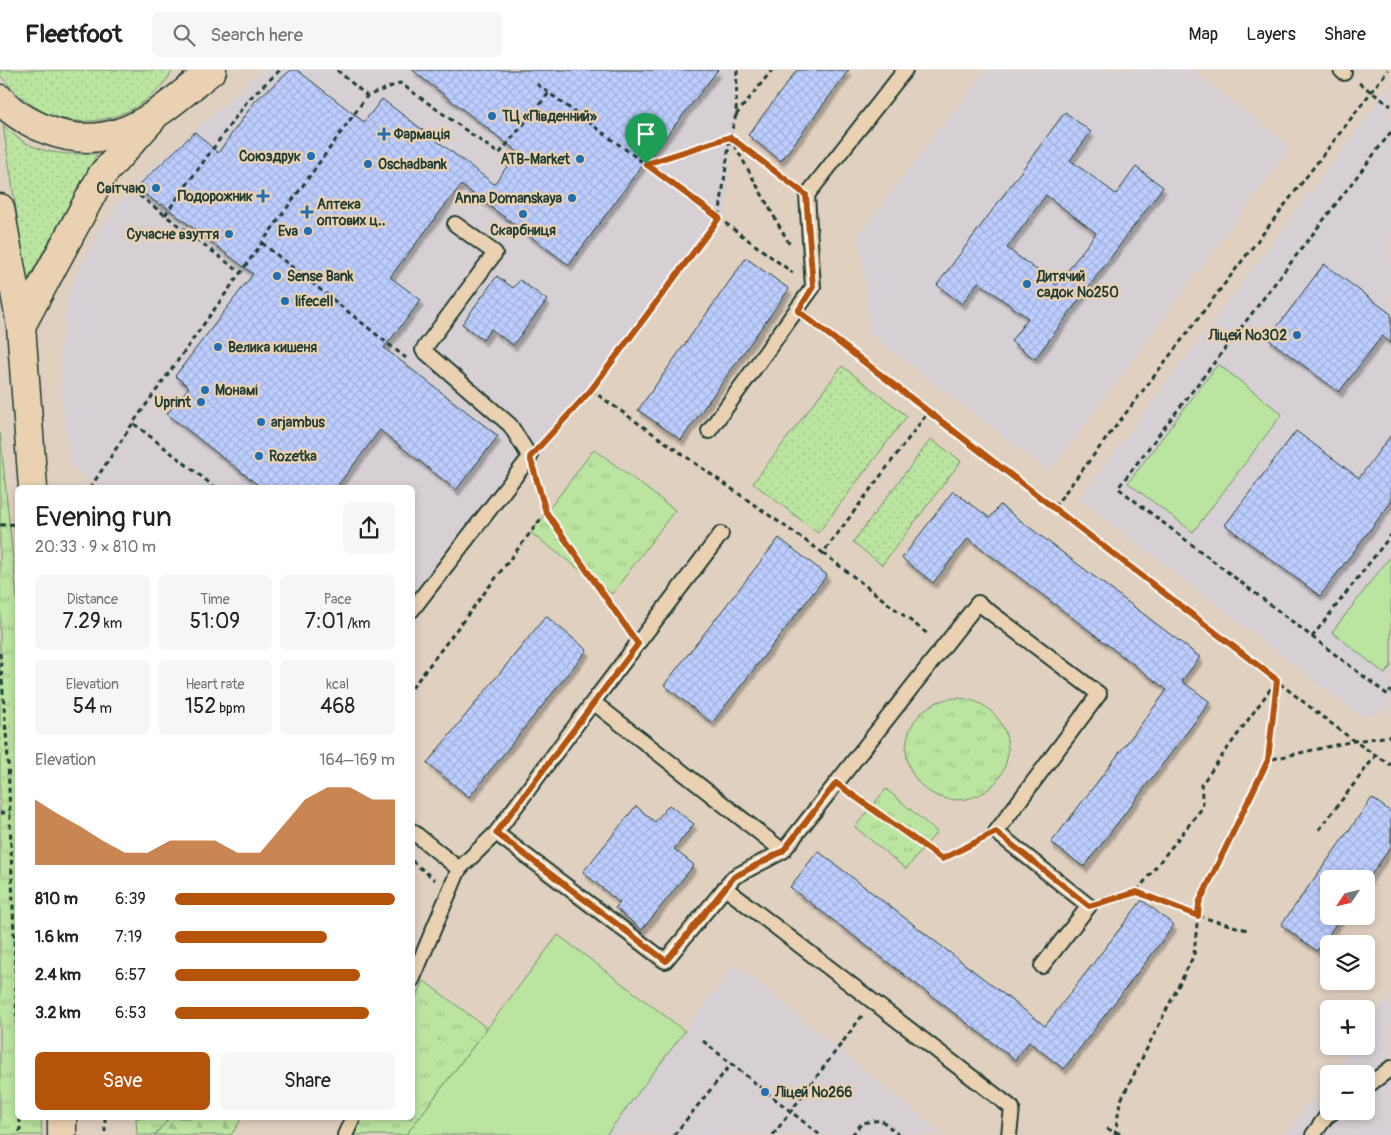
<!DOCTYPE html>
<meta charset="utf-8">
<style>
body{margin:0;font-family:Pangolin,sans-serif;background:#f6f6f6;color:#222;height:100vh;display:flex;flex-direction:column;font-size:19px;white-space:nowrap}
*{box-sizing:border-box;margin:0}
p{font-size:16px;color:#767676}
.icon{flex:none;width:28px;height:28px;fill:none;stroke:currentColor;stroke-width:2;stroke-linecap:round;stroke-linejoin:round}
.map{position:relative;flex:1;overflow:hidden}
.details{position:absolute;left:15px;top:415px;width:400px;height:635px;display:flex;flex-direction:column;background:#fff;border-radius:8px;box-shadow:0 2px 8px #0003}
.details>*{flex:none}
.needle{width:32px;rotate:235deg}
.tools{position:absolute;left:1320px;top:800px;display:grid;gap:10px}
.tools a{display:grid;place-items:center;width:55px;height:55px;border-radius:8px;background:#fff;box-shadow:0 2px 8px #0003;font-size:25px}
.pin{position:absolute;display:grid;place-items:center;width:42px;height:42px;color:#fff;margin:-51px -21px;border-radius:50% 50% 50% 0;rotate:-45deg;box-shadow:0 0 5px #0007}
.pin .icon{rotate:45deg}
.round{display:grid;place-items:center;flex:none;width:52px;height:52px;border-radius:8px;background:#f6f6f6}
.overview{display:flex;align-items:center;justify-content:space-between;height:85px;padding:0 20px}
h1{font-size:28px;font-weight:600;line-height:38px}
.figures{display:grid;grid-template-columns:repeat(3,1fr);gap:8px;height:85px;padding:5px 20px}
.figures div{display:grid;align-content:center;border-radius:8px;background:#f6f6f6;text-align:center}
.figures b{font-size:21px;font-weight:600}
.figures small{font-size:14px;font-weight:400}
.figures p{font-size:14px}
.chart{height:140px;padding:10px 20px}
.chart p{display:flex;justify-content:space-between}
.chart svg{width:100%;height:90px;margin-top:5px;fill:#b45309;opacity:.7}
.cta{display:flex;gap:10px;margin-top:auto;padding:10px 20px}
.cta a{flex:1;height:58px;border-radius:8px;background:#b45309;color:#fff;font-size:20px;font-weight:600;line-height:58px;text-align:center}
.cta a+a{background:#f6f6f6;color:#222}
ul{padding:0 20px;list-style:none;font-size:16px}
li{display:grid;grid-template-columns:80px 60px 1fr;align-items:center;height:38px}
li i{height:12px;border-radius:6px;background:#b45309}
header{display:flex;align-items:center;gap:30px;box-sizing:border-box;height:70px;padding:0 25px;background:#fff;border-bottom:1px solid #e0e0e0}
header strong{font-size:24px}
nav{display:flex;gap:28px;margin-inline-start:auto;font-size:18px}
.search{width:350px;height:45px;background:#f6f6f6;display:flex;align-items:center;gap:12px;box-sizing:border-box;padding:0 18px;border-radius:8px;color:#767676;font-size:19px}
.map>svg:first-child{display:block}
.built{fill:#d6cfd3}
.grass{fill:url(#grass-dots);stroke:#6d906a}
.forest{fill:url(#forest-firs);stroke:#6d906a}
.park{fill:url(#park-tufts);stroke:#6d906a}
.garden{fill:#bbe4a0;stroke:#6d906a}
.building{fill:url(#building-cross-hatch);stroke:#1f3d34;fill-rule:evenodd;filter:url(#shadow)}
.lines{fill:none;stroke-linecap:round;stroke-linejoin:round}
.lane-casing{stroke:#1f3d34;stroke-width:18}
.secondary-casing{stroke:#1f3d34;stroke-width:31}
.path{stroke:#1f3d34;stroke-width:3;stroke-dasharray:5 4;stroke-linecap:butt}
.lane{stroke:#e9d1b1;stroke-width:14}
.secondary{stroke:#e9d1b1;stroke-width:28}
.route-casing{stroke:#fff;stroke-width:10}
.route{stroke:#b45309;stroke-width:6}
.poi-dot{fill:#1f6fb2;stroke:#e9d1b1;stroke-width:2}
.labels{text-anchor:middle;stroke-width:4.5;stroke-linejoin:round;paint-order:stroke}
.poi-label{font-size:14px;font-weight:bold;fill:#1f3d34;stroke:#e9d1b1;text-anchor:start}
</style>
<header>
<strong>Fleetfoot</strong>
<div class="search"><svg class="icon" aria-label="search" viewBox="0 0 24 24"><circle cx="10" cy="10" r="6"/><path d="M15 15l6 6"/></svg>Search here</div>
<nav><a>Map</a><a>Layers</a><a>Share</a></nav>
</header>
<div class="map">
<svg width="1391" height="1065" viewBox="0 0 1391 1065">
<defs>
<pattern id="grass-dots" width="8" height="8" patternUnits="userSpaceOnUse" patternTransform="scale(1.25)"><rect width="8" height="8" fill="#bbe4a0"/><path d="M2 2h.1M6 6h.1" fill="none" stroke="#a0c48a" stroke-width="1.8" stroke-linecap="round"/></pattern>
<pattern id="forest-firs" width="22" height="20" patternUnits="userSpaceOnUse" patternTransform="scale(1.25)"><rect width="22" height="20" fill="#bbe4a0"/><path d="M5 1l3.5 6h-7zM16 11l3.5 6h-7z" fill="#a0c48a"/></pattern>
<pattern id="park-tufts" width="24" height="20" patternUnits="userSpaceOnUse" patternTransform="scale(1.25)"><rect width="24" height="20" fill="#bbe4a0"/><path d="M3 7l-1-3M5 7V3M7 7l1-3M15 17l-1-3M17 17v-4M19 17l1-3" fill="none" stroke="#a0c48a"/></pattern>
<pattern id="building-cross-hatch" width="8" height="8" patternUnits="userSpaceOnUse" patternTransform="scale(1.25)"><rect width="8" height="8" fill="#bdcdfe"/><path d="M0 0l8 8M0 8l8-8" fill="none" stroke="#a2b1da"/></pattern>
<filter id="shadow"><feDropShadow dx="3" dy="5.5" stdDeviation="1" flood-color="#0004"/></filter>
</defs>
<rect width="100%" height="100%" fill="#e0d0c0"/>
<filter id="ink" filterUnits="userSpaceOnUse"><feTurbulence type="fractalNoise" baseFrequency=".02" numOctaves="2"/><feDisplacementMap in="SourceGraphic" scale="10" xChannelSelector="R" yChannelSelector="G"/><feConvolveMatrix kernelMatrix="1 2 1 2 8 2 1 2 1" color-interpolation-filters="sRGB"/></filter>
<g filter="url(#ink)">
<g class="built">
<path d="M 262,0 L 737,0 L 726,144 L 413,552 L 412,418 L 99,417 L 70,396 L 61,324 L 60,280 L 68,222 L 95,166 L 129,118 Z"/>
<path d="M 985,0 L 1192,0 L 1290,77 L 1049,402 L 870,264 L 859,164 Z"/>
<path d="M 1391,14 L 1391,639 L 1361,647 L 1079,429 Z"/>
<path d="M 735,894 L 943,1065 L 606,1065 Z"/>
<path d="M 1391,924 L 1391,1065 L 1285,1065 L 1329,1007 L 1329,1041 L 1366,1041 L 1366,1004 L 1331,1004 L 1352,976 L 1366,976 L 1366,957 Z"/>
</g>
<g class="grass">
<path d="M 0,0 L 173,0 C 148,44 86,66 40,40 C 23,30 12,19 0,5 Z"/>
<path d="M 3,55 C 31,84 59,85 97,84 L 27,211 Z"/>
<path d="M 842,296 L 907,346 L 818,463 L 753,413 Z"/>
<path d="M 931,369 L 961,391 L 882,495 L 853,472 Z"/>
</g>
<path class="forest" d="M 169,1048 L 242,1048 L 231,1065 L 155,1065 Z"/>
<g class="park">
<path d="M 0,363 L 18,538 L 18,1048 L 41,1048 L 42,1065 L 0,1065 Z"/>
<path d="M 594,379 L 675,440 L 612,524 L 531,463 Z"/>
<circle cx="957" cy="679" r="51"/>
<path d="M 886,719 L 937,762 L 906,799 L 855,757 Z"/>
<path d="M 424,911 L 487,958 L 406,1065 L 351,1065 L 359,1048 L 412,1048 L 413,934 Z"/>
<path d="M 136,1048 L 169,1048 L 155,1065 L 137,1065 Z"/>
</g>
<g class="garden">
<path d="M 1218,294 L 1282,344 L 1193,462 L 1128,413 Z"/>
<path d="M 1391,486 L 1391,596 L 1385,604 L 1332,562 Z"/>
<path d="M 558,865 L 685,961 L 606,1065 L 406,1065 Z"/>
</g>
<g class="building">
<path d="M 291,0 L 297,0 L 364,52 L 382,29 L 494,114 L 518,82 L 412,0 L 718,0 L 650,87 L 649,86 L 569,195 L 461,115 L 390,207 L 421,230 L 384,278 L 498,366 L 456,420 L 380,360 L 336,418 L 262,418 L 167,344 L 189,317 L 175,306 L 253,204 L 162,134 L 160,135 L 136,118 L 195,62 L 218,83 L 255,31 Z"/>
<path d="M 797,0 L 849,0 L 781,91 L 748,65 Z"/>
<path d="M 1065,42 L 1091,62 L 1070,90 L 1116,124 L 1136,97 L 1163,117 L 1035,289 L 1011,271 L 1028,248 L 978,212 L 962,234 L 937,215 ZM 1046,125 L 1096,163 L 1057,215 L 1007,178 Z"/>
<path d="M 746,188 L 789,219 L 681,370 L 638,340 Z"/>
<path d="M 1324,194 L 1391,244 L 1391,273 L 1382,266 L 1339,322 L 1268,269 Z"/>
<path d="M 497,206 L 513,218 L 520,210 L 547,230 L 513,275 L 491,259 L 483,270 L 462,254 Z"/>
<path d="M 1296,361 L 1359,408 L 1391,365 L 1391,432 L 1320,526 L 1225,455 Z"/>
<path d="M 953,421 L 990,448 L 1000,435 L 1200,587 L 1182,611 L 1210,632 L 1084,797 L 1051,773 L 1167,620 L 968,468 L 933,513 L 902,488 Z"/>
<path d="M 779,468 L 827,505 L 712,653 L 664,615 Z"/>
<path d="M 546,546 L 587,580 L 469,727 L 427,693 Z"/>
<path d="M 1372,728 L 1391,742 L 1391,777 L 1368,809 L 1329,809 L 1329,846 L 1342,846 L 1317,881 L 1281,855 Z"/>
<path d="M 669,735 L 694,754 L 674,779 L 694,795 L 642,860 L 615,838 L 620,833 L 583,802 L 636,736 L 655,752 Z"/>
<path d="M 818,781 L 1045,956 L 1142,830 L 1174,855 L 1064,999 L 1029,972 L 1015,990 L 790,817 Z"/>
</g>
<g class="lines">
<g class="lane-casing">
<g id="lane">
<path d="M 1341,0 L 1344,3"/>
<path d="M 709,361 L 813,217 L 807,125 L 905,0"/>
<path d="M 412,540 L 530,387 L 510,355 L 423,280 L 495,183 L 455,154"/>
<path d="M 593,632 L 721,464"/>
<path d="M 412,761 L 459,799"/>
<path d="M 496,763 L 665,891 L 734,807 L 783,781 L 978,533 L 1099,624 L 996,762 L 1089,836 L 1042,896"/>
<path d="M 725,818 L 1012,1038 L 1009,1065"/>
<path d="M 412,910 L 459,799 L 496,763 L 593,632 L 783,781"/>
<path d="M 1366,1017 L 1391,998"/>
<path d="M 345,1065 L 353,1048"/>
<path d="M 1313,1065 L 1326,1047 L 1334,1041"/>
</g>
</g>
<g class="secondary-casing">
<g id="secondary">
<path d="M 0,29 C 12,44 30,53 47,60 C 117,87 162,40 212,0"/>
<path d="M 0,138 L 21,256 L 33,418"/>
<path d="M 21,256 L 102,105 L 152,49"/>
<path d="M 62,1048 L 62,1065"/>
</g>
</g>
<g class="path">
<path d="M 337,0 L 367,26 L 400,13 L 499,84 L 549,23 L 793,203"/>
<path d="M 737,0 L 736,45 L 730,67 L 793,115"/>
<path d="M 1359,13 L 1391,36"/>
<path d="M 537,14 L 549,23"/>
<path d="M 736,45 L 772,0"/>
<path d="M 1391,62 L 1118,418 L 1388,625 L 1391,620"/>
<path d="M 730,67 L 791,177"/>
<path d="M 646,94 L 730,67"/>
<path d="M 132,120 L 241,203"/>
<path d="M 165,145 L 248,30 L 280,0"/>
<path d="M 262,173 L 406,288"/>
<path d="M 810,250 L 1354,671 L 1391,695"/>
<path d="M 591,320 L 823,483 L 929,341"/>
<path d="M 542,373 L 591,320 L 719,148 L 730,67"/>
<path d="M 536,411 L 546,442 L 626,558"/>
<path d="M 90,418 L 133,353"/>
<path d="M 216,418 L 133,353 L 367,26"/>
<path d="M 1054,437 L 1388,0"/>
<path d="M 0,455 L 18,454"/>
<path d="M 823,483 L 929,565"/>
<path d="M 1312,567 L 1391,465"/>
<path d="M 0,583 L 8,689 L 18,984"/>
<path d="M 412,618 L 546,442"/>
<path d="M 1268,690 L 1277,611"/>
<path d="M 852,724 L 942,789 L 980,770"/>
<path d="M 0,743 L 10,743"/>
<path d="M 1319,760 L 1376,685"/>
<path d="M 412,791 L 435,810"/>
<path d="M 1137,821 L 1203,737 L 1201,715 L 1277,610"/>
<path d="M 1106,831 L 1137,821 L 1198,846 L 1247,860"/>
<path d="M 703,971 L 820,1065"/>
<path d="M 20,1048 L 20,1065"/>
<path d="M 105,1048 L 105,1065"/>
<path d="M 1107,1059 L 1124,1065"/>
<path d="M 674,1065 L 732,993"/>
<path d="M 773,1065 L 862,946"/>
<path d="M 852,1065 L 862,1053 L 881,1050 L 899,1065"/>
<path d="M 1115,1065 L 1120,1032 L 1194,885 L 1199,833 L 1268,690 L 1354,671 L 1391,666"/>
</g>
<use href="#lane" class="lane"/>
<use href="#secondary" class="secondary"/>
</g>
</g>
<g class="lines" filter="url(#ink)">
<g class="route-casing">
<path id="route" d="M 730,67 L 806,125 L 813,217 L 798,241 L 1277,610 L 1268,690 L 1199,833 L 1198,846 L 1137,822 L 1089,836 L 996,762 L 942,789 L 836,713 L 783,781 L 734,807 L 666,891 L 496,763 L 638,574 L 546,442 L 530,387 L 591,320 L 719,148 L 646,94 Z"/>
</g>
<use href="#route" class="route"/>
</g>
<g class="poi-dot">
<circle cx="492" cy="46" r="5"/>
<path d="M381.5 56.5h5v5h5v5h-5v5h-5v-5h-5v-5h5z"/>
<circle cx="311" cy="86" r="5"/>
<circle cx="580" cy="89" r="5"/>
<circle cx="368" cy="94" r="5"/>
<circle cx="156" cy="118" r="5"/>
<path d="M260.5 118.5h5v5h5v5h-5v5h-5v-5h-5v-5h5z"/>
<circle cx="572" cy="128" r="5"/>
<path d="M304.5 134.5h5v5h5v5h-5v5h-5v-5h-5v-5h5z"/>
<circle cx="523" cy="144" r="5"/>
<circle cx="308" cy="161" r="5"/>
<circle cx="229" cy="164" r="5"/>
<circle cx="277" cy="206" r="5"/>
<circle cx="1027" cy="214" r="5"/>
<circle cx="285" cy="231" r="5"/>
<circle cx="1297" cy="265" r="5"/>
<circle cx="218" cy="277" r="5"/>
<circle cx="205" cy="320" r="5"/>
<circle cx="201" cy="332" r="5"/>
<circle cx="261" cy="352" r="5"/>
<circle cx="259" cy="386" r="5"/>
<circle cx="765" cy="1022" r="5"/>
</g>
<g class="labels">
<g class="poi-label">
<text x="502" y="51">ТЦ «Південний»</text>
<text x="394" y="69">Фармація</text>
<text x="301" y="91" text-anchor="end">Союздрук</text>
<text x="570" y="94" text-anchor="end">ATB-Market</text>
<text x="378" y="99">Oschadbank</text>
<text x="146" y="123" text-anchor="end">Світчаю</text>
<text x="253" y="131" text-anchor="end">Подорожник</text>
<text x="562" y="133" text-anchor="end">Anna Domanskaya</text>
<text x="317" y="139">Аптека<tspan x="317" dy="16">оптових ц‥</tspan></text>
<text x="523" y="165" text-anchor="middle">Скарбниця</text>
<text x="298" y="166" text-anchor="end">Eva</text>
<text x="219" y="169" text-anchor="end">Сучасне взуття</text>
<text x="287" y="211">Sense Bank</text>
<text x="1037" y="211">Дитячий<tspan x="1037" dy="16">садок №250</tspan></text>
<text x="295" y="236">lifecell</text>
<text x="1287" y="270" text-anchor="end">Ліцей №302</text>
<text x="228" y="282">Велика кишеня</text>
<text x="215" y="325">Монамі</text>
<text x="191" y="337" text-anchor="end">Uprint</text>
<text x="271" y="357">arjambus</text>
<text x="269" y="391">Rozetka</text>
<text x="775" y="1027">Ліцей №266</text>
</g>
</g>
</svg>
<div class="tools">
<a><svg class="needle" viewBox="-14 -14 28 28"><path d="M0-13l5 13h-10z" fill="#e53935"/><path d="M0 13l5-13h-10z" fill="#767676"/></svg></a>
<a><svg class="icon" aria-label="layers" viewBox="0 0 24 24"><path d="M12 4l9 5-9 5-9-5zM3 14l9 5 9-5"/></svg></a>
<a>+</a>
<a>−</a>
</div>
<div class="pin" style="left:646px;top:94px;background:#1e9e55"><svg class="icon" aria-label="arrive" viewBox="0 0 24 24"><path d="M6 21V4h12l-3 4 3 4H6"/></svg></div>
<section class="details">
<div class="overview"><div><h1>Evening run</h1><p>20:33 · 9 × 810 m</p></div><a class="round"><svg class="icon" aria-label="share" viewBox="0 0 24 24"><path d="M12 15V3M7 8l5-5 5 5M5 13v7h14v-7"/></svg></a></div>
<div class="figures">
<div><p>Distance</p><b>7.29<small> km</small></b></div>
<div><p>Time</p><b>51:09</b></div>
<div><p>Pace</p><b>7:01<small> /km</small></b></div>
</div>
<div class="figures">
<div><p>Elevation</p><b>54<small> m</small></b></div>
<div><p>Heart rate</p><b>152<small> bpm</small></b></div>
<div><p>kcal</p><b>468</b></div>
</div>
<div class="chart"><p><span>Elevation</span>164–169 m</p>
<svg viewBox="0 0 160 44" preserveAspectRatio="none"><path d="M0 44V12L10 19L20 25L30 32L40 38L50 38L60 32L70 32L80 32L90 38L100 38L110 25L120 12L130 6L140 6L150 12L160 12V44z"/></svg>
</div>
<ul>
<li><b>810 m</b>6:39<i style="width:100%"></i></li>
<li><b>1.6 km</b>7:19<i style="width:69%"></i></li>
<li><b>2.4 km</b>6:57<i style="width:84%"></i></li>
<li><b>3.2 km</b>6:53<i style="width:88%"></i></li>
</ul>
<div class="cta"><a>Save</a><a>Share</a></div>
</section>
</div>
